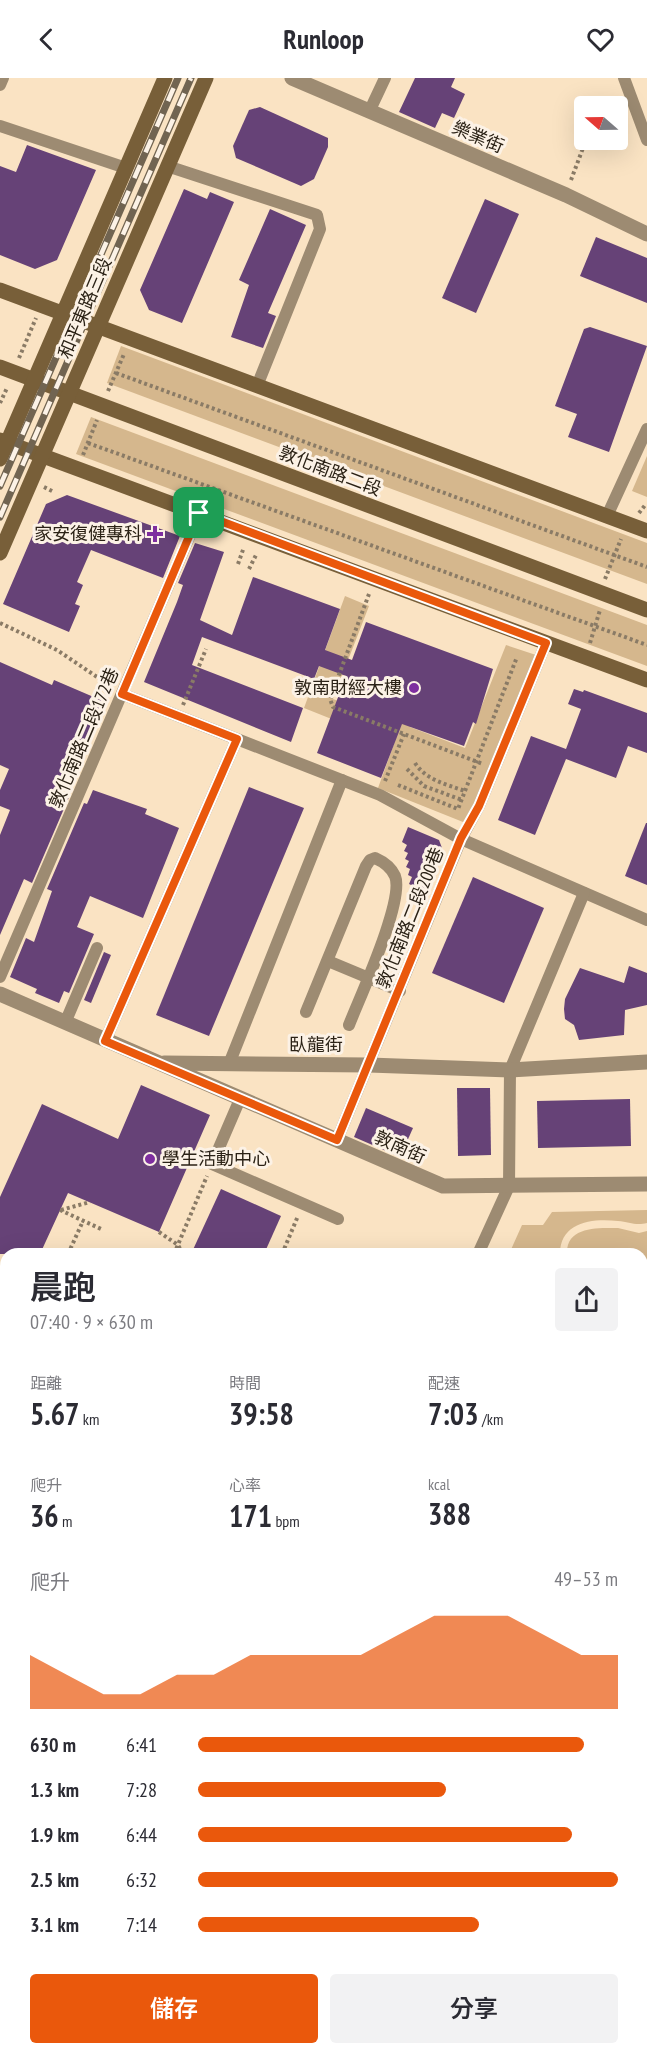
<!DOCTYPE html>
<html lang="zh-TW">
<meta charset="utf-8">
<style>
body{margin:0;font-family:"PT Sans Narrow","Noto Sans TC",sans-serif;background:#f2f2f3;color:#2b2b33;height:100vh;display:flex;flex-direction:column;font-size:22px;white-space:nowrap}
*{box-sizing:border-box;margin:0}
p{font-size:20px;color:#7c7c81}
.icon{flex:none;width:33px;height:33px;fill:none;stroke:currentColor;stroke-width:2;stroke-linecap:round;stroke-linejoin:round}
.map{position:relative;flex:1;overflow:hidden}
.drawer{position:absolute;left:0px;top:1170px;width:648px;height:807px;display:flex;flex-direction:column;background:#fff;border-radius:18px 18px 0 0;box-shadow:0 6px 24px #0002}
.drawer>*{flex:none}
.needle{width:39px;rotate:290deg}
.controls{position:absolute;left:574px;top:18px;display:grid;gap:12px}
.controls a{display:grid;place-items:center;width:54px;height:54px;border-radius:6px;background:#fff;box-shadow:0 6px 24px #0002;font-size:30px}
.pin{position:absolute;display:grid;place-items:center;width:51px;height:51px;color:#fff;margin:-26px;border-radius:12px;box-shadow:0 3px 9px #0006}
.round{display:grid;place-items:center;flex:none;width:63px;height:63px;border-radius:6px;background:#f2f2f3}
.summary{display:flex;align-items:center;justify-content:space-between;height:102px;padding:0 30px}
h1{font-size:33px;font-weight:600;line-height:45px}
.figures{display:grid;grid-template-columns:repeat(3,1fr);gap:9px;height:102px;padding:6px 30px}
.figures div{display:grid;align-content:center}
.figures b{font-size:30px;font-weight:600}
.figures small{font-size:16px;font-weight:400}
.figures p{font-size:16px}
.chart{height:168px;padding:12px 30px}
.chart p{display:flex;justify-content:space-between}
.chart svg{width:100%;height:108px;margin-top:6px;fill:#ea580c;opacity:.7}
.action{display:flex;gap:12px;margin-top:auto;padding:12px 30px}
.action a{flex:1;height:69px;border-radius:6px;background:#ea580c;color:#fff;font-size:24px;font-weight:600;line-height:69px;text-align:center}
.action a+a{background:#f2f2f3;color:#2b2b33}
ul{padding:0 30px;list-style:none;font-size:20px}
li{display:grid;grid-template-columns:96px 72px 1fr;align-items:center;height:45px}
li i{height:15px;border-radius:8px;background:#ea580c}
header{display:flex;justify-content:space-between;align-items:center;height:78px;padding:0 30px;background:#fff;font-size:27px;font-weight:600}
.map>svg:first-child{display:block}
.green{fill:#d5b78d}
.building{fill:#664277}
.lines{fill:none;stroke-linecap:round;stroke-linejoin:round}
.path{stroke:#8a7b66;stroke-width:4;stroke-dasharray:3 3;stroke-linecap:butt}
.service{stroke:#9d8b72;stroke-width:12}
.minor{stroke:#9d8b72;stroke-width:15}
.tertiary{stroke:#9d8b72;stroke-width:15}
.secondary{stroke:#785f39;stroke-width:15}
.primary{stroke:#5e4007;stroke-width:15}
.rail-casing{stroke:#716451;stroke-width:7}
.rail{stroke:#fcf2e6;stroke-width:4.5;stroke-dasharray:14;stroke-linecap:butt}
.route-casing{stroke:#fff;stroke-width:12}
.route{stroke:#ea580c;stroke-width:8}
.poi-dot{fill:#7e2e9f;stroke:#fcf2e6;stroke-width:2}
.labels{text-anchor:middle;stroke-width:6;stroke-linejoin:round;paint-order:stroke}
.street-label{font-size:18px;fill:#2b2216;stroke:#fcf2e6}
.poi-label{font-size:18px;fill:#2b2216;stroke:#fcf2e6;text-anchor:end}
</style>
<header><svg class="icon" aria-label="back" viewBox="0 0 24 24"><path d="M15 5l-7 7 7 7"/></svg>Runloop<svg class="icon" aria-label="heart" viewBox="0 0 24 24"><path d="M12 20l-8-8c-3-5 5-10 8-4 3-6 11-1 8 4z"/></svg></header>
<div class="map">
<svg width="647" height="1977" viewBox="0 0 647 1977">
<rect width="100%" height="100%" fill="#fae3c3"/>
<g class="green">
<path d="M 121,268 L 647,465 L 647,506 L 107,305 Z"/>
<path d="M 91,339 L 647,547 L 647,588 L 76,376 Z"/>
<path d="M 647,378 L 647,419 L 632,413 Z"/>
<path d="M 345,518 L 369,528 L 333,621 L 391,642 L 415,636 L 410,649 L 465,670 L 506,567 L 536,577 L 468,746 L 378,710 L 394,666 L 304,630 Z"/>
<path d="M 647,1132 L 647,1145 C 636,1148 629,1144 618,1143 C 592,1140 560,1144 560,1176 L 509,1176 L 522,1147 L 543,1147 L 552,1134 Z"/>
<path d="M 618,1150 L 639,1155 L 647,1153 L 647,1213 L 642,1212 L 642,1176 L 567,1176 C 566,1148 598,1150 618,1150 Z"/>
<path d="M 6,1399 L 6,1670 L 0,1667 L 0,1413 Z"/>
</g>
<g class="building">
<path d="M 415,0 L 455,0 L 451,9 L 465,16 L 454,40 L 442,35 L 435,50 L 399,34 Z"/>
<path d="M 260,29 L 328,60 L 328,69 L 314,101 L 301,108 L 236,80 L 233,68 L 249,32 Z"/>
<path d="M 27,67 L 96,92 L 57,182 L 35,191 L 0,177 L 0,88 L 16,94 Z"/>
<path d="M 184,111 L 207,121 L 210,114 L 234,124 L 182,245 L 149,232 L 140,212 Z"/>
<path d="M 485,121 L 519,136 L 476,235 L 442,220 Z"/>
<path d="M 270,131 L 306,147 L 268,235 L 276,238 L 263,270 L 231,259 L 249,207 L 239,202 Z"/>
<path d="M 596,159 L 647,180 L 647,225 L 580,198 Z"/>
<path d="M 590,249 L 647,268 L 609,374 L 568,359 L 577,336 L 555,328 L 584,251 Z"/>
<path d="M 67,417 L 180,458 L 163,500 L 91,472 L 77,504 L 83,507 L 75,526 L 80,528 L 69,554 L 3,526 L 46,426 Z"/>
<path d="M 195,465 L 224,474 L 200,542 L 232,557 L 253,499 L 340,531 L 325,572 L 352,582 L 366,544 L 493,591 L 476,646 L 473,644 L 464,668 L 402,646 L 381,700 L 317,675 L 346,598 L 319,588 L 314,601 L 202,559 L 192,587 L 303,630 L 291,664 L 144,604 L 177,524 L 183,507 L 178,505 Z"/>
<path d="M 0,584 L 52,607 L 54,602 L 103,623 L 84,668 L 78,666 L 57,714 L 69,719 L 32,805 L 24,801 L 0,857 L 0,757 L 10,732 L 0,728 L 0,712 L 9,691 L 0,687 Z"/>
<path d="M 574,611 L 583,614 L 584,612 L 647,635 L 647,675 L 628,668 L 616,700 L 566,681 L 535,757 L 498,742 L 531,658 L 566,671 L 581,631 L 568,626 Z"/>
<path d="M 249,709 L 304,730 L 209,958 L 156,937 Z"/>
<path d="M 93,712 L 147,731 L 145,736 L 179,750 L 143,840 L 90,818 L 77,849 L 94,856 L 69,915 L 64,913 L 59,925 L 35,915 L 37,911 L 10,899 L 26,860 L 34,864 L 52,813 L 47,811 L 84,725 L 87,726 Z"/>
<path d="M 646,745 L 647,745 L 647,807 L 625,798 Z"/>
<path d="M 408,749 L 439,762 L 442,770 L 424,813 L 409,806 L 412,799 L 408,797 L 410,791 L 406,789 L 409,783 L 405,781 L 408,775 L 404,773 L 407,767 L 402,764 Z"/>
<path d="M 473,799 L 544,830 L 504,925 L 432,895 Z"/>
<path d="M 104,874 L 111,877 L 91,925 L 84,922 Z"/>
<path d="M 629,888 L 647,895 L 647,927 L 625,932 L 624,957 L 579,962 L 574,947 L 565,941 L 564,931 L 565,921 L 580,890 L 624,905 Z"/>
<path d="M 141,1007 L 210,1037 L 159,1154 L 68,1115 L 40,1176 L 0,1176 L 0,1119 L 42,1026 L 118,1061 Z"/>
<path d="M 457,1010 L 490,1010 L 491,1077 L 458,1078 Z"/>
<path d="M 630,1021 L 631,1068 L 538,1070 L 537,1023 Z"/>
<path d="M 366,1030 L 413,1050 L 400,1079 L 354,1059 Z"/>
<path d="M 221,1111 L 281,1138 L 264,1176 L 191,1176 Z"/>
</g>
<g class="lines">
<g class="path">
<path d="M 571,102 L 586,62"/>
<path d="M 19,280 L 36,240"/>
<path d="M 116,295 L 647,489"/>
<path d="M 108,313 L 124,276"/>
<path d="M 0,325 L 7,310"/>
<path d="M 88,365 L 647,567"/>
<path d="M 83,377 L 97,342"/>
<path d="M 44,409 L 54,414"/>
<path d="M 639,435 L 646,426"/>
<path d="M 238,486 L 244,469"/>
<path d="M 249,491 L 257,475"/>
<path d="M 605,501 L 621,461"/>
<path d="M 369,516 L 330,621 L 333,629 L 483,686"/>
<path d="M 0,545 L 57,572 L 109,607"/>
<path d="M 590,565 L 600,532"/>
<path d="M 183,627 L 206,571"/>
<path d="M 415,685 C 426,702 445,706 465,713"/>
<path d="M 407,691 L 424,708 L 462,722"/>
<path d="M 385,703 L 404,656"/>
<path d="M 398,707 L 458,731 L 517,579"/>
<path d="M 60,1132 L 101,1151"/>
<path d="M 61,1132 L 90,1124"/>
<path d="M 159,1154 L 178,1167 L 183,1176"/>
<path d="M 68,1176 L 83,1143"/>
<path d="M 174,1176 L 207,1098"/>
<path d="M 282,1176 L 298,1138"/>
<path d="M 0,1237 L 6,1240"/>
<path d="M 465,1971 L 470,1973"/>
</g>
<g class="service">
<path d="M 624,0 L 647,62"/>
<path d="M 0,7 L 3,0"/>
<path d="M 369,34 L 385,0"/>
<path d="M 0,48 L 126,90"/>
<path d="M 167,88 L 317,137 L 320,151 L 257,308"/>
<path d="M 607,438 L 647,351"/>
<path d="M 122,616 L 380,717 L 461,761 L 647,842"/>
<path d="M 328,883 L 400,913"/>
<path d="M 0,899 L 199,436"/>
<path d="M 306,934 L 366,788 L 370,782 L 375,780 C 384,784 391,789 395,798 C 405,822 359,921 349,947"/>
<path d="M 65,945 L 97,870"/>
<path d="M 105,963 L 237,661"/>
<path d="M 229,986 L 342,702"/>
<path d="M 240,1021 L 212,1086 L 338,1141"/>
<path d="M 337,1062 L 461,761 L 479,728 L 546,565"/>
<path d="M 478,1176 L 509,1108 L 510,992 L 584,815"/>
<path d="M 0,1378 L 6,1364"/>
<path d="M 0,1672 L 6,1675"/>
<path d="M 0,1786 L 6,1788"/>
<path d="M 0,1840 L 6,1842"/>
</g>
<g class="minor">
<path d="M 0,916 L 443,1108 L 647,1106"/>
<path d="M 164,985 L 369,987 L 510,992 L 647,984"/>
<path d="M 180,1977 L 182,1971"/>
</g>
<path class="tertiary" d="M 292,0 L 566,117 L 647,156"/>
<g class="secondary">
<path d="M 0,212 L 647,453"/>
<path d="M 0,289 L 647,532"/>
<path d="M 0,362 L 647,602"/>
<path d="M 0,381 L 165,0"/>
<path d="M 0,475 L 206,0"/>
<path d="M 0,1921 L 6,1924"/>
<path d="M 0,1959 L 6,1961"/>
<path d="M 32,1971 L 48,1977"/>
<path d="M 130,1971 L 145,1977"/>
<path d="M 502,1977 L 505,1971"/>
</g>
<g class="primary">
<path d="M 642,1809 L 647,1805"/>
<path d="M 642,1879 L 647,1873"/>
<path d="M 642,1925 L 647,1918"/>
<path d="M 569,1977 L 572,1971"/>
<path d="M 604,1977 L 608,1971"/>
</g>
<g class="rail-casing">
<g id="rail">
<path d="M 0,408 L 178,0"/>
<path d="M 0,439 L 191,0"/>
</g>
</g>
<use href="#rail" class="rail"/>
</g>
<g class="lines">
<g class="route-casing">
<path id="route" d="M 199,435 L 546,565 L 479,728 L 461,760 L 337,1062 L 105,963 L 237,661 L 122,616 Z"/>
</g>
<use href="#route" class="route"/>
</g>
<g class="poi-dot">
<path d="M152 447h6v6h6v6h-6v6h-6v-6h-6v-6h6z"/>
<circle cx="414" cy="610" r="6"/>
<circle cx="150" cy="1081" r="6"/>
</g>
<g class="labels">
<g class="street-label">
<text transform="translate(478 59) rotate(23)" y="6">樂業街</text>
<text transform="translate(85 230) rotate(-67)" y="6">和平東路三段</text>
<text transform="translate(330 393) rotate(21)" y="6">敦化南路二段</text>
<text transform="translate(84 660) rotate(-67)" y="6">敦化南路二段172巷</text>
<text transform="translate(410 840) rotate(-68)" y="6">敦化南路二段200巷</text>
<text x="316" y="973">臥龍街</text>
<text transform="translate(400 1069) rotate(24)" y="6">敦南街</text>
</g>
<g class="poi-label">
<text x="142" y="462">家安復健專科</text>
<text x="402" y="616">敦南財經大樓</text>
<text x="162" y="1087" text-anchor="start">學生活動中心</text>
</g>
</g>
</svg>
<div class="controls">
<a><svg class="needle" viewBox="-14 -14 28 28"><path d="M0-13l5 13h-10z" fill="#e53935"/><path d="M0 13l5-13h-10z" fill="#7c7c81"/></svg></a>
</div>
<div class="pin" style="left:199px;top:435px;background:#1e9e55"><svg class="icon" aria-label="arrive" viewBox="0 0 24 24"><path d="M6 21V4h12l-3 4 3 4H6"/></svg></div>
<section class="drawer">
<div class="summary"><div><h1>晨跑</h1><p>07:40 · 9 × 630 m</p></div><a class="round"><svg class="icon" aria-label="share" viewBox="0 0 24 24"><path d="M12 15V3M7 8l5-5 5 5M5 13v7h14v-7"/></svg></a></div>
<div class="figures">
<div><p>距離</p><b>5.67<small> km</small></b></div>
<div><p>時間</p><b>39:58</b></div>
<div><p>配速</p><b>7:03<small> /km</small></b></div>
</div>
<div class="figures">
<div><p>爬升</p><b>36<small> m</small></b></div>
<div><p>心率</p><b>171<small> bpm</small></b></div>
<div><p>kcal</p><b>388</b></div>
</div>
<div class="chart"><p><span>爬升</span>49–53 m</p>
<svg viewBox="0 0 160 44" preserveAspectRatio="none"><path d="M0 44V22L10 30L20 38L30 38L40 30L50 30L60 22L70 22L80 22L90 22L100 14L110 6L120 6L130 6L140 14L150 22L160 22V44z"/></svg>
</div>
<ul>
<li><b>630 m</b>6:41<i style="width:92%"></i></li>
<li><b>1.3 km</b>7:28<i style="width:59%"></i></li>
<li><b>1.9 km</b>6:44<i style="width:89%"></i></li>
<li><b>2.5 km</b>6:32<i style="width:100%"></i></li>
<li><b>3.1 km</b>7:14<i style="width:67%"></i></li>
</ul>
<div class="action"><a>儲存</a><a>分享</a></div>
</section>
</div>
